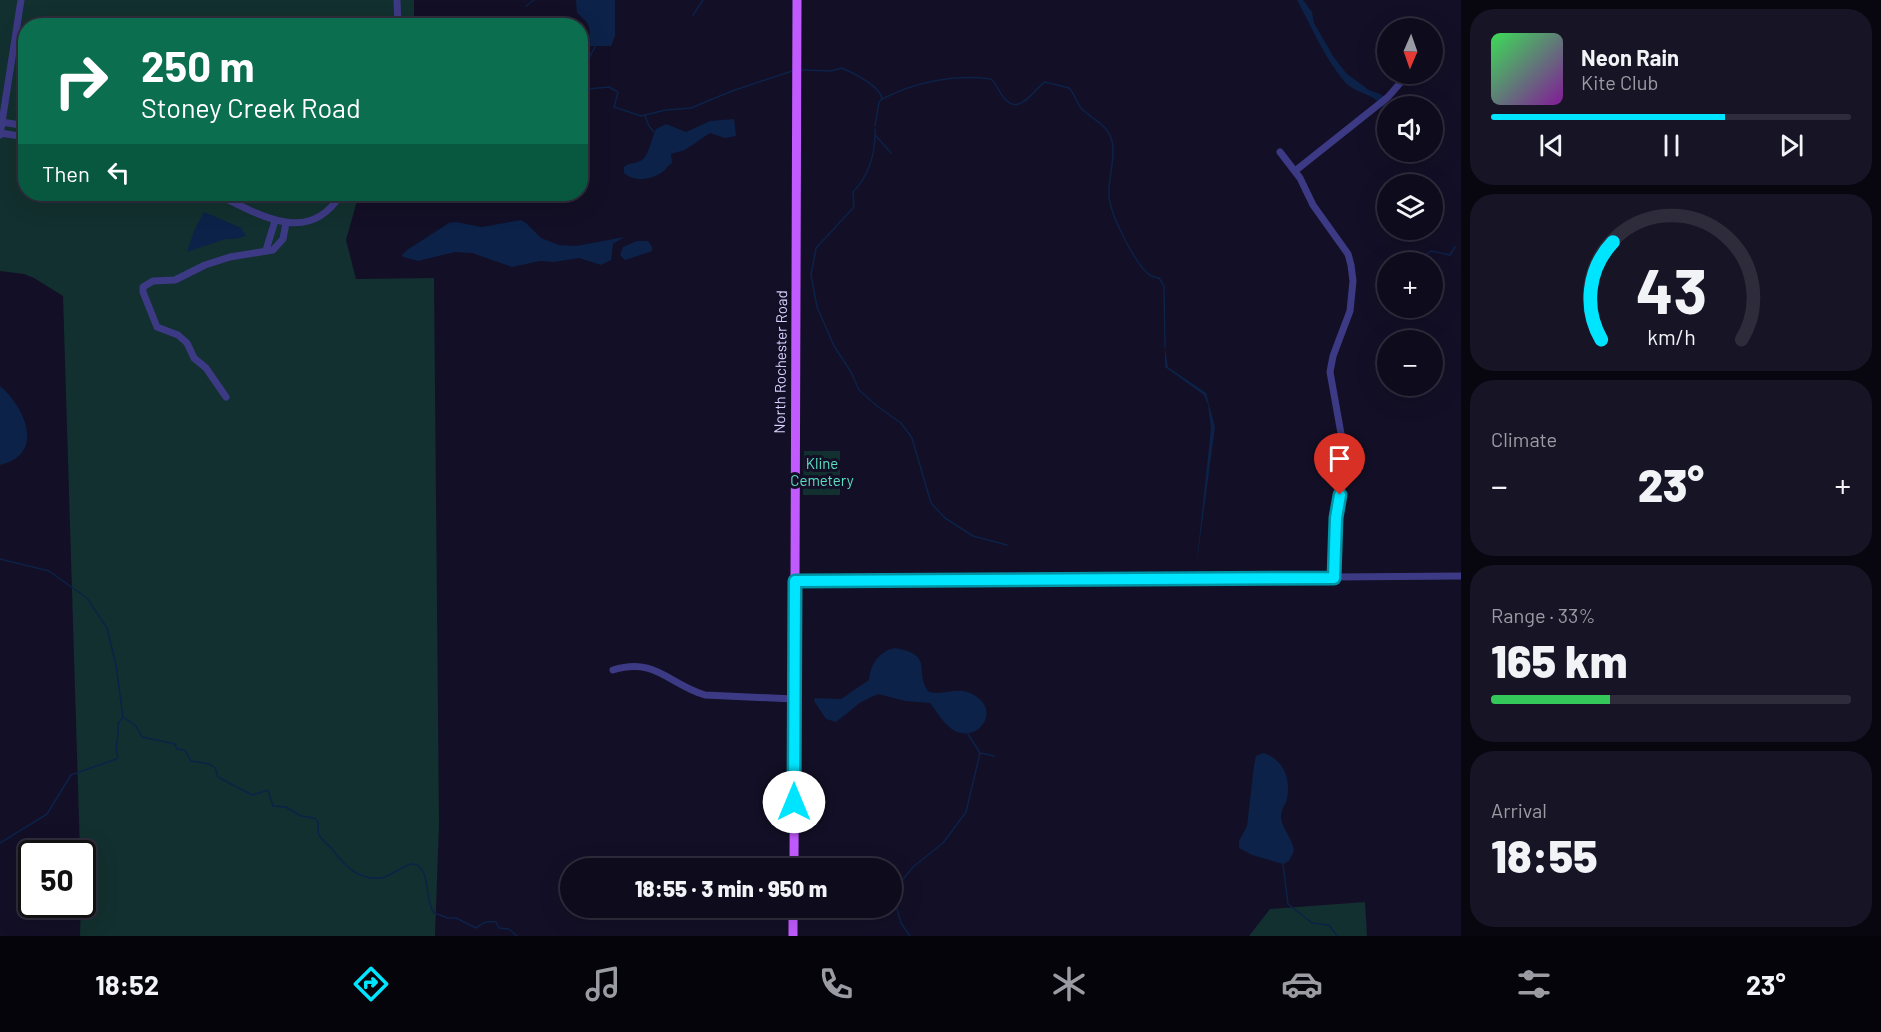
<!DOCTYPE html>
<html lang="en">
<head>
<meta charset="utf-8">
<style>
	:root { --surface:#0e0b1c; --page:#171425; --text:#f1f3f6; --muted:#9b9ba3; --line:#2e2b3b; --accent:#00e5ff }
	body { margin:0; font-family:Barlow,sans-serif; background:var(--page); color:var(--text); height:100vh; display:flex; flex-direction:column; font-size:22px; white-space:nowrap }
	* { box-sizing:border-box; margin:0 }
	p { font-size:20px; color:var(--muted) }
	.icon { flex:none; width:33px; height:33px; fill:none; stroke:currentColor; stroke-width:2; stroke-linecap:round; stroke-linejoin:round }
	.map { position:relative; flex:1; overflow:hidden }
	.sheet { display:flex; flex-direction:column; gap:9px; padding:9px; background:#08060f; width:420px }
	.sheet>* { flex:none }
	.guide { position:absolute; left:18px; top:18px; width:570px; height:183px; border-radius:24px; box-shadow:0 6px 24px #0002,0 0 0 2px var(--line); background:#0b6e4f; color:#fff; overflow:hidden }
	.needle { width:39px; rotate:182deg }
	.buttons { position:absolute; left:1377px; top:18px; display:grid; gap:12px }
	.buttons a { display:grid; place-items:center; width:66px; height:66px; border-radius:50%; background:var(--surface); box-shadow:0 6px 24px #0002,0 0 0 2px var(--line); font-size:30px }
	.speed { position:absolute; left:18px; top:840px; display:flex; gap:12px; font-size:30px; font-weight:700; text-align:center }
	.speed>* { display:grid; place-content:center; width:78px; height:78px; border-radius:50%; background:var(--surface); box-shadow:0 6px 24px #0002,0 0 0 2px var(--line); line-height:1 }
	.speed .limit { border:3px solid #111; border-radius:9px; background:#fff; color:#111 }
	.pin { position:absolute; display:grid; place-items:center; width:51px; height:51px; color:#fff; margin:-62px -26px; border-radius:50% 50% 50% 0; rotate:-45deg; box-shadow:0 0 6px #0007 }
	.pin .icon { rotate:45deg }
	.me { position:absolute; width:66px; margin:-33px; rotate:0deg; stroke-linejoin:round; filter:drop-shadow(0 0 4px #0008) }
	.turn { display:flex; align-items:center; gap:21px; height:126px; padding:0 24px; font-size:27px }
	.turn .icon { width:78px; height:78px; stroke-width:2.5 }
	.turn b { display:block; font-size:42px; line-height:51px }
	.then { display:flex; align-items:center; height:57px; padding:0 24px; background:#0003; gap:12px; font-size:22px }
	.big { font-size:45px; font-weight:800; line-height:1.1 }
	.sheet .card { flex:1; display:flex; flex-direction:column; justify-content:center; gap:9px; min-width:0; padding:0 21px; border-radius:24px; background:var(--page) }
	.sheet .dial { align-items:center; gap:0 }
	.dial svg { height:156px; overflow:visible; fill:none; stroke:var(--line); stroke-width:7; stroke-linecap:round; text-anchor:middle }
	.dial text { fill:var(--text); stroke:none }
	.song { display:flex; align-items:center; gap:18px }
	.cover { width:72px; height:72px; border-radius:9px; background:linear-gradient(135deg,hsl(130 70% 55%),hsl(290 70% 35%)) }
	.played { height:6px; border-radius:3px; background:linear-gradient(90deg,var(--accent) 65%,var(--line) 65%) }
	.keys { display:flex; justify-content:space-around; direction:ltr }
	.heat { display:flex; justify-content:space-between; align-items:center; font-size:33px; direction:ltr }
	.charge { height:9px; border-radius:4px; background:linear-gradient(90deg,#34c759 33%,var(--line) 0) }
	.trip { position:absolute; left:560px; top:858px; width:342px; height:60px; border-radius:30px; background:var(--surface); box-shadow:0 6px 24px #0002,0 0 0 2px var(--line); font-weight:800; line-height:60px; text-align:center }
	.menu { display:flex; height:96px; justify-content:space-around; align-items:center; background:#06040b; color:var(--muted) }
	.menu .icon { width:42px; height:42px }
	.menu .active { color:var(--accent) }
	.menu b { font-size:27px; color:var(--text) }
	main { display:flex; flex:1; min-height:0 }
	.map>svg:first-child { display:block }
	.green { fill:#12302f }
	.water { fill:#0c2248 }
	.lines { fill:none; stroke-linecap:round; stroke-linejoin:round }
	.stream { stroke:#0c2248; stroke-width:1.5 }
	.minor { stroke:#3d3a85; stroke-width:7 }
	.major { stroke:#c25bff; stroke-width:9 }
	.route-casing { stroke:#0095a6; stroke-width:15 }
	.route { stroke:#00e5ff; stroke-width:10 }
	.labels { text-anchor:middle; stroke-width:6; stroke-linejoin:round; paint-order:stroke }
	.street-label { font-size:15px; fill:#d9d4ff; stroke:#130f26 }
	.park-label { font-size:15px; fill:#5fe0c0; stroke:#130f26 }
</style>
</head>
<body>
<main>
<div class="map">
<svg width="1461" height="936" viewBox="0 0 1461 936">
	<rect width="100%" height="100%" fill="#130f26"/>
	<path class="green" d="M0,0H414V25L26,26V194H359L346,240L356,279L434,278L439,824L435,936H80L82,854L80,853L63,296L34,278L24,274L0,271Z
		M804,451H840V495H803Z
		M1365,902L1367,936H1249L1270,909Z"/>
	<path class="water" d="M576,0H615V36L611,46H589C589,28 593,26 577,13Z
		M1297,0H1303L1312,12L1314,23L1333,56L1347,74L1369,90L1382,95L1389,106L1387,115C1375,89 1359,98 1344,81C1324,57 1312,28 1297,0Z
		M734,119L736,136L725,138L710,133L685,150L671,154L672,163C667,166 666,170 661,173C650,180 634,182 624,173V167C630,162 636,164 642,160C649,155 652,137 656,129L666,124L686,132L710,121Z
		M204,212L241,228L246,236L234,239H226L187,252L194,231Z
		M521,220L526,223L541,238L559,245L576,246L624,237L613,244L611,260L601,265L579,258L554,262L540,261L512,267L472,253L455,252L418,261L403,257L402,255L407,250L449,223L456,222L482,227Z
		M637,241H648L652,247V251L625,260L620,255L623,247Z
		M1165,347L1168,367L1206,393L1215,427L1196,569L1211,428L1208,405L1204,395L1165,367Z
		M0,386C25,407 46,454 0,465Z
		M895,648C936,655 913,672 929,692C943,696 956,687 970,693C1004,708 979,743 955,731C944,725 937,712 930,703L905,701L878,694L861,702L836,722L826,719L814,701L815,698L841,699L869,680C870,665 879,651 895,648Z
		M1263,753C1285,759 1292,782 1286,802C1284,806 1281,811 1281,816C1281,828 1293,838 1294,851L1289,861L1283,864L1252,855L1239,848V841L1247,826L1254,765L1256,756Z"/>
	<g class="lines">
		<path class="stream" d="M526,6L534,0
			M693,15L703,0
			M595,47C587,60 582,74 587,89L609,87L618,92L614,107L641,116L666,110L691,108L732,91L792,71
			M802,70L831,71L842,68C854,73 881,87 882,99L879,102L875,126
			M882,99C915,82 954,74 991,79C997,84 999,93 1005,99C1020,116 1034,89 1045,82L1069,88C1075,94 1076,102 1081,108C1092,120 1107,123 1112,141C1116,159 1108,177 1109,195C1109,212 1136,267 1151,276C1151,276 1158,278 1159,278L1164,286L1165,347
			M645,116L649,126L654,132
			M875,129C876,152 869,176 853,192L854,207L816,248L811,275L817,307L834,346L851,372L859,390L877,406L901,423L912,438L931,503L945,518L973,536L1007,545
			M875,135L891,153
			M1424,262L1427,254L1431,251L1450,255L1455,247
			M0,559L49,571L87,598L107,628L116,665L123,717L118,724C120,738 113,745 118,757L116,759L71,775L47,814L0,843
			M123,717L136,726L142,737L175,744L177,749L185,750L191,761L209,764L215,768L218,777L252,795L268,790L273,806L286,807L301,816L314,818L318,822C319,826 317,831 319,835C322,841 328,844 332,849C344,865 359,881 381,878C392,877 409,858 419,866C430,877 425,900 434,913L448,918H456L476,928C483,923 487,920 496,922L499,928L509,929L517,936
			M981,753L994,756
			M1283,864L1288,904L1312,923L1329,925L1337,936
			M910,936L901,923L896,905L900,883L913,867L943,843L966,812L980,753L968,734"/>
		<path class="minor" d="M397,0L398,26
			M2,122L26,126
			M0,133L26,137
			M0,135L21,0
			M1280,152L1300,178L1313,205L1348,254L1351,265L1353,281L1350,311L1333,356L1330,372L1342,439V471L1333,555L1334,578
			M1295,171L1388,97L1408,74
			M216,194C257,213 308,248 341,194
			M266,250L275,221
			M226,397L206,368L194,358L187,343L178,335L157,327L143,292V287L153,281L175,280L205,265L230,257L273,250L283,239L286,223
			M795,581L1461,576
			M613,670C656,657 668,684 705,695L794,699"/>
		<path class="major" d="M794,868L797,0
			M793,936V908"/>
	</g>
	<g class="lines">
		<defs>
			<path id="route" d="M794,802L795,581L1334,578L1336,518L1340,495"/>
		</defs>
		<use href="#route" class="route-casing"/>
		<use href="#route" class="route"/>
	</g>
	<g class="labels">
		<g class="street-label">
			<text transform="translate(781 362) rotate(-89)" y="5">North Rochester Road</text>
		</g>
		<g class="park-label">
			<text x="822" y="469">Kline<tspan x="822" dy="17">Cemetery</tspan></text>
		</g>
	</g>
</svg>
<div class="buttons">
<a><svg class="needle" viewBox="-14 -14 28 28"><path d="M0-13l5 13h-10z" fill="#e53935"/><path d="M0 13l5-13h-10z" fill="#9b9ba3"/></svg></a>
<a><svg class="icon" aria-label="sound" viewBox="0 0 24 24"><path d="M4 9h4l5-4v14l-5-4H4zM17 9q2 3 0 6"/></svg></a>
<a><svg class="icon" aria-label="layers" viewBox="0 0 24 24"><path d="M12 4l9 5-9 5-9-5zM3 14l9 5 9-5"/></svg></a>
<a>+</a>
<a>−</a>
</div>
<div class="speed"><div class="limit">50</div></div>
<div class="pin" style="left:1340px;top:495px;background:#d93025"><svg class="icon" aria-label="arrive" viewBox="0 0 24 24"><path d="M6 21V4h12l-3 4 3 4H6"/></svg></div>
<svg class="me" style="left:794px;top:802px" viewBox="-20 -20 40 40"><circle r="19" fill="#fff"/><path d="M0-13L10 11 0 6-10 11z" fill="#00e5ff"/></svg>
<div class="trip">18:55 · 3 min · 950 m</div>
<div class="guide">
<div class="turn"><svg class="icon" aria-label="right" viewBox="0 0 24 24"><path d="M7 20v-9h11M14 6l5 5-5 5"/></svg><div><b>250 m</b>Stoney Creek Road</div></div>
<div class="then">Then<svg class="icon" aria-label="left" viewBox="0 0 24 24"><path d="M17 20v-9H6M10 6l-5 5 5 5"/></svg></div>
</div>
</div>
<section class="sheet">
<div class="card">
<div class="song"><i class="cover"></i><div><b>Neon Rain</b><p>Kite Club</p></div></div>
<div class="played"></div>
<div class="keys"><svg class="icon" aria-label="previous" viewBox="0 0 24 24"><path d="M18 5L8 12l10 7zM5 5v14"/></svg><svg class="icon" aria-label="pause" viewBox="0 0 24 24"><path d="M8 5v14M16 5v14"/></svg><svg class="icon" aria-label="next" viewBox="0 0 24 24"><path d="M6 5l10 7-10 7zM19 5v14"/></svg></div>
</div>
<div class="card dial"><svg viewBox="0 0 100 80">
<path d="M14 69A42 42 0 1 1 86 69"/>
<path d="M14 69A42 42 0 0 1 20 19" stroke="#00e5ff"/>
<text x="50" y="56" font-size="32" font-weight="700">43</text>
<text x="50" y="72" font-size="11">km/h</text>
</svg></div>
<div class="card"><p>Climate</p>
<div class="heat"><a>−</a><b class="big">23°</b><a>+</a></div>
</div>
<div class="card"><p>Range · 33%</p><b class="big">165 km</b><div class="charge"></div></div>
<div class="card"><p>Arrival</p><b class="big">18:55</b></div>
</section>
</main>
<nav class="menu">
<b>18:52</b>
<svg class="icon active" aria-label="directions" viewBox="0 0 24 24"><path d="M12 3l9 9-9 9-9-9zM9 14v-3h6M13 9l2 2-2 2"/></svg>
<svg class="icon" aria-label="music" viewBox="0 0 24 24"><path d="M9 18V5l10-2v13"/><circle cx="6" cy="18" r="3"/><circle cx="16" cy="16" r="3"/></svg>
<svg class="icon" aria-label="phone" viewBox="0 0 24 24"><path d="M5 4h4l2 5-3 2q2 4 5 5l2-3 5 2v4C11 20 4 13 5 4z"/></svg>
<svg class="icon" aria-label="climate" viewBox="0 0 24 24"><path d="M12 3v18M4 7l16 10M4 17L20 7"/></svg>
<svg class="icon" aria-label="car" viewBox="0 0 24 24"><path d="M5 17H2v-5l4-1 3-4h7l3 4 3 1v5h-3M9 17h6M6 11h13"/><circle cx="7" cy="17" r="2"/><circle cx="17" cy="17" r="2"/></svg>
<svg class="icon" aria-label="filters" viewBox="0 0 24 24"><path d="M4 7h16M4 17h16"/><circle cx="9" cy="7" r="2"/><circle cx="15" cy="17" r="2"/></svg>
<b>23°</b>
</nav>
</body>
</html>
